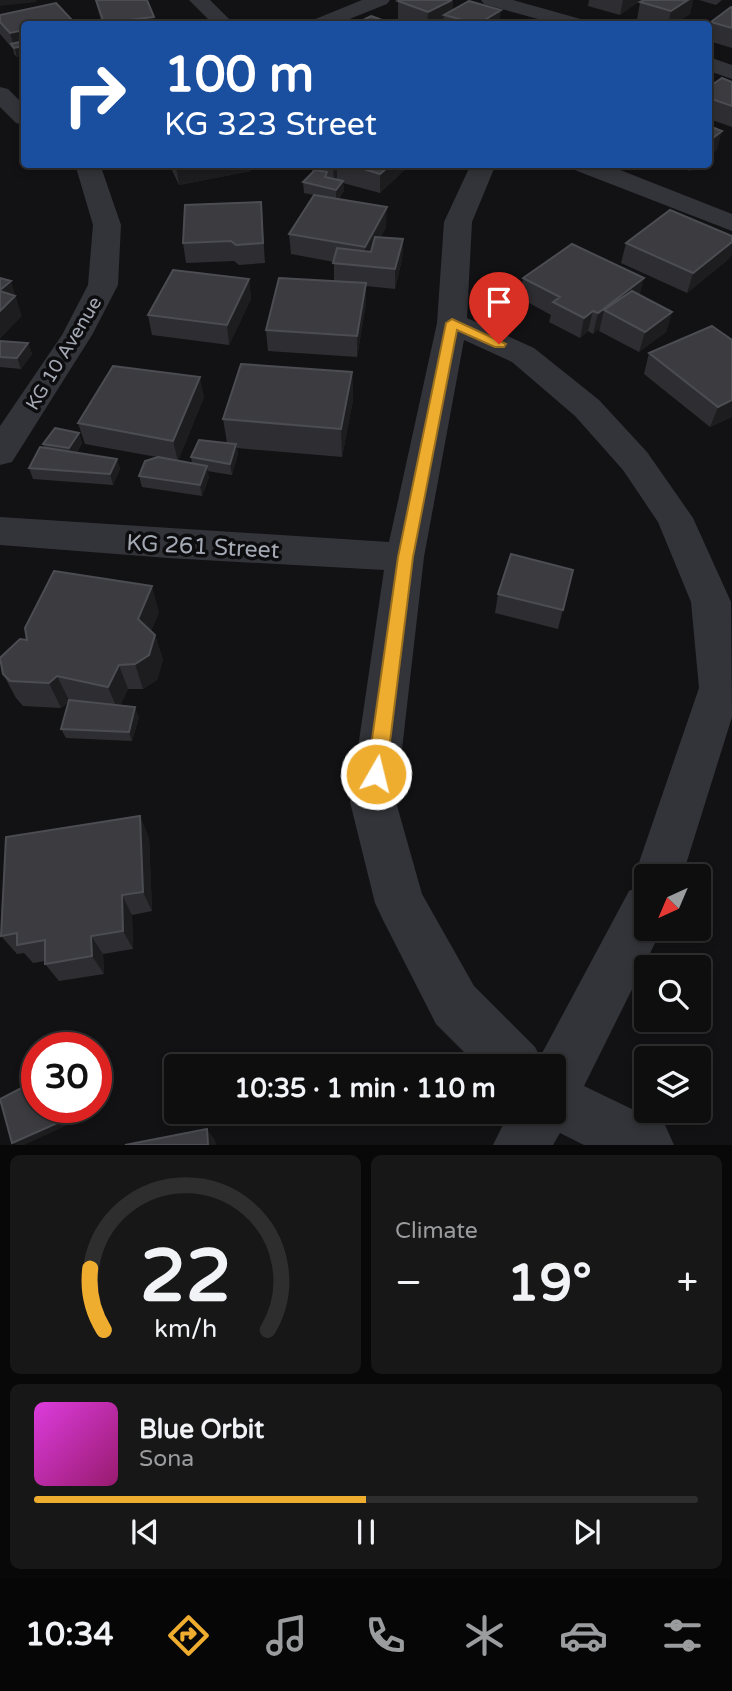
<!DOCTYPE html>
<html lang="en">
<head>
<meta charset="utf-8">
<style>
	:root { --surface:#0e0e0f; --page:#171718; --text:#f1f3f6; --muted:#9b9c9e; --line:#2e2e2f; --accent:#efad30 }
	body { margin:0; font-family:"Varela Round",sans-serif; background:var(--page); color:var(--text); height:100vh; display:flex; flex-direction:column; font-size:26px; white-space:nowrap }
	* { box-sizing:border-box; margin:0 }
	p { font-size:23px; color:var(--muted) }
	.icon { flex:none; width:38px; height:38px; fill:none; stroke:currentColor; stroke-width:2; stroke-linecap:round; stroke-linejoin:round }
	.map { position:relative; height:1145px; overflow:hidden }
	.drawer { display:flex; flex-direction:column; gap:10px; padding:10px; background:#080808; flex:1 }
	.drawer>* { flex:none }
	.hud { position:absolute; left:21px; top:21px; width:691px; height:147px; border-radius:7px; box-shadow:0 4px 10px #0003,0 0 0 2px var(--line); background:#1a4fa0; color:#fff; overflow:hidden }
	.needle { width:46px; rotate:224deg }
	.tools { position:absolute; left:634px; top:864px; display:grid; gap:14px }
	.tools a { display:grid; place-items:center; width:77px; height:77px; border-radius:7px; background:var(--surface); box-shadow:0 4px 10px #0003,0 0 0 2px var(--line); font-size:35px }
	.speed { position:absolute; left:21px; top:1032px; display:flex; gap:14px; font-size:35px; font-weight:700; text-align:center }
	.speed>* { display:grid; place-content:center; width:91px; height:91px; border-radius:50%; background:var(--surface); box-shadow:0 4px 10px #0003,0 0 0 2px var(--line); line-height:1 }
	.speed .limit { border:10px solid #d22; background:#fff; color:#111 }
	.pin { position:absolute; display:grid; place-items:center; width:60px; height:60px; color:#fff; margin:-72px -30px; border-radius:50% 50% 50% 0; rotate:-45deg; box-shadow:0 0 7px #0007 }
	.pin .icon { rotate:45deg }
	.me { position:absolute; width:77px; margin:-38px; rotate:8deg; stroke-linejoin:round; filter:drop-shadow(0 0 5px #0008) }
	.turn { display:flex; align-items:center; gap:24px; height:147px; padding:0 28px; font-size:32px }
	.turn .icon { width:91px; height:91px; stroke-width:2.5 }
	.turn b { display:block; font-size:49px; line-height:60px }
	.big { font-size:52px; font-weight:700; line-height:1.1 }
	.drawer .widget { flex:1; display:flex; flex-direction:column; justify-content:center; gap:10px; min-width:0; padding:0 24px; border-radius:10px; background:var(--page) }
	.drawer .dial { align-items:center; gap:0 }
	.dial svg { height:182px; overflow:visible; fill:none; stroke:var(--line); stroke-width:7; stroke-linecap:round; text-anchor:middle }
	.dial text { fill:var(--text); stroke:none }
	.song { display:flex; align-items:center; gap:21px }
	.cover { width:84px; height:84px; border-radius:10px; background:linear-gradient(135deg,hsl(300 70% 55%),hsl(320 70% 35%)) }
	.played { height:7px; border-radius:4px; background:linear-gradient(90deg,var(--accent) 50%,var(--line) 50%) }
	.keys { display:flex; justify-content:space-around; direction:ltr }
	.heat { display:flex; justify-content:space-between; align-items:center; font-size:38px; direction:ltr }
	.drawer .tiles { flex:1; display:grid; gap:10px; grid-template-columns:1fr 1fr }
	.widget:last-child { grid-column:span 2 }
	.trip { position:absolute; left:164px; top:1054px; width:402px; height:70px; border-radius:7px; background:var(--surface); box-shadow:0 4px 10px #0003,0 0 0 2px var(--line); font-weight:700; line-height:70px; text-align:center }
	.dock { display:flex; height:112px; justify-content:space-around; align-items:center; background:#060606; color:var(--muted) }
	.dock .icon { width:49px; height:49px }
	.dock .current { color:var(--accent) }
	.dock b { font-size:32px; color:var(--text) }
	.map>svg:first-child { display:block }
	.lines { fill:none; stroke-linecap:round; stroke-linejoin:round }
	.minor { fill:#333439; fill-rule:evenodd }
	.tertiary { fill:#333439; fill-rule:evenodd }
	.wall { fill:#2e2e32 }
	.shaded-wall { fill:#1d1d20 }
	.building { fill:#3b3b40; stroke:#4b4d52; stroke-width:2 }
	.route { fill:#efad30; stroke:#9b701f; stroke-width:2 }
	.labels { text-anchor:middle; stroke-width:7; stroke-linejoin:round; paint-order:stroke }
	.far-street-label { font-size:19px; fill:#a4a9b4; stroke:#0d0d0f }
	.street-label { font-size:23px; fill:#a4a9b4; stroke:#0d0d0f }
</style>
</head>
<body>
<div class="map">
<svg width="732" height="1145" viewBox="0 0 732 1145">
	<rect width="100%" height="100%" fill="#121214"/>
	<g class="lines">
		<path class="minor" d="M189,0H210L234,24H213Z
			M481,0H513L584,20L587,24H556L484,4Z
			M709,57L732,65V79L709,71Z
			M0,87L8,89L24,105V125L16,123L0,107Z
			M471,164H496L472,222L467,318L534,348L599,400L647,452L693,518L731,602L732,717L682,877H646V929H662L584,1086L665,1125L674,1145H584L560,1133L553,1145H493L510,1111H555V1066H478L436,1024L383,920L375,903L350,802L384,570L168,558L0,545V517L389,542L437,323L444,222ZM464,340L512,362L575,416L623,470L658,522L691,602L699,688L634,877L638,887L629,891L540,1057L535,1047L474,986L422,894L396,802L424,557Z
			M569,164H605L732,214V231L572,169Z"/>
		<path class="tertiary" d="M362,0H390L387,4L337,24H310L313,20Z
			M75,164H100L121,225L118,285L92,335L12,462L0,465V426L62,335L88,285L93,225Z"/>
	</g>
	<path class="wall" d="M95,0H147L155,24H102Z
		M453,0L452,10L499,24H443V21L437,24H413L398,19V1Z
		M589,0H641L620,15L588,6Z
		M644,0H693L690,14L674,24H652L637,20L640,2Z
		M699,0H722L716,5Z
		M56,3L17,57L14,54L13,49L0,34V15Z
		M732,7V48L709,41V30L711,22Z
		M732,82V127L709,119V87Z
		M169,164H250L251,171L179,185Z
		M312,164H411L380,193L343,183L344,191L338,199L386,227L381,237L403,239L402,259L395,289L366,286V303L357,357L268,351L266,330L334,281V262L291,254L289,234L314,195L304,193L303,182L312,172Z
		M674,164H698L690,171Z
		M261,202L265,263L239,265L234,261L186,263L183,243Z
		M732,236V253L730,258L687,293L621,263L626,243Z
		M523,278L640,295L672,312L666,332L639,352L599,331L600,328L593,334L588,331L580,338L549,322L551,315L520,298Z
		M249,279L251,299L229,345L152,335L148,315Z
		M732,340V417L710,427L644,374L649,353Z
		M0,341L28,343L32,354L21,369L0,367Z
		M352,372L353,400L342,457L237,448L238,454L232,475L207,471L209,477L202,496L142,487L139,476L157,457L85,444L78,423L204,397L178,461L192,463L191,457L227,443L223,419Z
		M79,433L82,443L77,452L117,459L120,469L113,485L33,479L29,468L44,447L43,444Z
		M573,570L558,629L495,613L498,594Z
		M159,612L151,631L155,635L163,660L157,680L143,689H128L120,706L139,717L132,741L66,738L61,729L69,701L61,708L23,706L16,698L3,674L27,640Z
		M149,837L152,911L132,915L133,949L103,954L104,974L59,981L45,964V961L33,963L24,953L17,954L1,936Z"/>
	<path class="shaded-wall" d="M0,0H36L37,2L0,6Z
		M453,0L452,17L444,15L443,21L437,24H427L428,12Z
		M623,0H641L620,15Z
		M688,0H693L690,14L674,24H668L671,11Z
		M501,10L499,24H478Z
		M154,17L155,24H104V23Z
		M72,20L73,24H50Z
		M24,30V56L17,57L10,33Z
		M722,131L717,150L709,156V141Z
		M181,164H250L251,171L179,185L176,166Z
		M333,164H337V181L334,183Z
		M391,164H411L380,193V174Z
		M692,164H698L690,171Z
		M343,181L344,191L336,200V190Z
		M387,207L386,227L365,267V247Z
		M403,239L402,259L395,289V269Z
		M732,242V253L730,258L687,293L693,273Z
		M644,278L639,298L604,310L600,328L593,334L598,313Z
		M249,279L251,299L229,345L227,325Z
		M11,281L22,316L0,339V290Z
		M366,283V303L357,357V336Z
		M593,311L588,331L580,338L584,318Z
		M672,312L666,332L639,352L645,332Z
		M28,343L32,354L21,369L17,358Z
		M352,372L353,400L342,457L341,429Z
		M200,377L204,397L178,461L173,441Z
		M732,400V417L710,427L718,407Z
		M79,433L82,443L72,459L69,448Z
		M236,444L238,454L232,475L230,464Z
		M117,459L120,469L113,485L110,474Z
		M207,466L209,477L202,496L200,485Z
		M152,586L159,612L146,644L138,619Z
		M155,635L163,660L157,680L143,689L135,664Z
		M119,665L128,689L118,711L108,687Z
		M57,676L69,700L61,708L49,683Z
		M135,707L139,717L132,741L129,732Z
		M140,816L149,837L152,911L143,892Z
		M122,895L132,915L133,949L123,931Z
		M91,936L103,954L104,974L92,956Z
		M58,1108H63L68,1125L24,1145H16L12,1143Z
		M207,1129L215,1140L216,1145H208Z"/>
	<path class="building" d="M96,0H147L154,17L104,23Z
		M401,0H452L428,12L398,1Z
		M644,0H688L671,11L640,2Z
		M469,1L501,10L478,24L444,15Z
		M56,3L72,20L50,24H24V30L10,33L0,22V15Z
		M731,7H732V28L711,22Z
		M371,16L393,24H355Z
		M539,21L551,24H534Z
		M24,41V46L14,48L11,44Z
		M722,78L732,82V106L709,98V87Z
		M709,126L722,131L709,141Z
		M348,164H391L380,174Z
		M315,170L327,172L325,177L343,181L336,190L303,182Z
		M314,195L387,207L365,247L289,234Z
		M261,202L263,243L236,245L231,241L183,243L185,205Z
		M670,210L732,236V242L693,273L626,243Z
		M375,237L403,239L395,269L333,263L337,248L371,252Z
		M572,244L644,278L598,313L593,311L584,318L553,302L560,297L523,278Z
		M173,270L249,279L227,325L148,315Z
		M0,278L11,281L0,290Z
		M279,278L366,283L357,336L266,330Z
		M0,291L15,296L0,311Z
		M632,291L672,312L645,332L604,310Z
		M712,326L732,340V400L718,407L649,353Z
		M0,341L28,343L17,358L0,357Z
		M241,364L352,372L341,429L223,419Z
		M113,366L200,377L173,441L78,423Z
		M55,428L79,433L69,448L43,444Z
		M199,440L236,444L230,464L191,457Z
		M40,447L117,459L110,474L29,468Z
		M158,457L207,466L200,485L139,476L145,461Z
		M511,554L573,570L563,610L498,594Z
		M54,571L152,586L138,619L155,635L149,655L135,664L119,665L108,687L57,676L49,683L10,681L3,674L0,658L20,639L27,640L25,628Z
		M69,700L135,707L129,732L61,729Z
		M140,816L143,892L122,895L123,931L91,936L92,956L45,964V940L17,945V933L1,936L6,837Z
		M37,1080V1108H58L62,1121L12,1143L0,1099Z
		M207,1129L208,1145H125Z"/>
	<path class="route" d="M452,319L506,344L504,347H495L457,330L413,557L386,774L383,780L376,783L370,780L367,774L398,557L446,323Z"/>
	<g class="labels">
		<g class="far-street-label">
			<text transform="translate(63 353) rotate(-59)" y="7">KG 10 Avenue</text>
		</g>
		<g class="street-label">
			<text transform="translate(203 546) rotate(3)" y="8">KG 261 Street</text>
		</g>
	</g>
</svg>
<div class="tools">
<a><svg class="needle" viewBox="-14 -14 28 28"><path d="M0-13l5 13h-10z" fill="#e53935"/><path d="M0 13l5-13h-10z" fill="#9b9c9e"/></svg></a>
<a><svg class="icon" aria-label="search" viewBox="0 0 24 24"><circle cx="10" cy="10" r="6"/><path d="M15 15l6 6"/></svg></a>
<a><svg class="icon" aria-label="layers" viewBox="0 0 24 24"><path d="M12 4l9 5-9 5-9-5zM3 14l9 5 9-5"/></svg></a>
</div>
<div class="speed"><div class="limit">30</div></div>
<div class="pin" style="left:499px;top:344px;background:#d93025"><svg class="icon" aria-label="arrive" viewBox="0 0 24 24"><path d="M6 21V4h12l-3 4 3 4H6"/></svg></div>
<svg class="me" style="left:376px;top:774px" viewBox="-20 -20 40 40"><circle r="17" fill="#efad30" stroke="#fff" stroke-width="3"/><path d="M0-11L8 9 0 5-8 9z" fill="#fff"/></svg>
<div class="trip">10:35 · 1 min · 110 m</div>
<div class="hud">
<div class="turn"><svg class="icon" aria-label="right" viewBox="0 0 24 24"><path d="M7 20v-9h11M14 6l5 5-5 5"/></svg><div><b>100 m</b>KG 323 Street</div></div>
</div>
</div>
<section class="drawer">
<div class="tiles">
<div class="widget dial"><svg viewBox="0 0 100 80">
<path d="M14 69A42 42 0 1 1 86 69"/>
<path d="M14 69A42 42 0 0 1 8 42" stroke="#efad30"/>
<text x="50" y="56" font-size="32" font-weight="700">22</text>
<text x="50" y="72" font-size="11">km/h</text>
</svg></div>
<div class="widget"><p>Climate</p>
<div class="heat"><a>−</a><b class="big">19°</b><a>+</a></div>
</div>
<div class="widget">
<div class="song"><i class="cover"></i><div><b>Blue Orbit</b><p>Sona</p></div></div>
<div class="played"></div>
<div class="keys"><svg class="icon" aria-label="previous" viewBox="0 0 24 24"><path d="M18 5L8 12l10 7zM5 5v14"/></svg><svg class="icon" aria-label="pause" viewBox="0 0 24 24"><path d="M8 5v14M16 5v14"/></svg><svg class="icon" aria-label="next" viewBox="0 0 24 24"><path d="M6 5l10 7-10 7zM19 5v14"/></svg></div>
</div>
</div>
</section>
<nav class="dock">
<b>10:34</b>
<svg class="icon current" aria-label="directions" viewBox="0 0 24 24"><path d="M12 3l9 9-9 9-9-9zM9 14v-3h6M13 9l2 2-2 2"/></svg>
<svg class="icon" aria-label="music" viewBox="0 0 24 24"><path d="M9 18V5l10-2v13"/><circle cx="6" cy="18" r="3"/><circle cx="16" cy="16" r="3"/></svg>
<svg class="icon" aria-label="phone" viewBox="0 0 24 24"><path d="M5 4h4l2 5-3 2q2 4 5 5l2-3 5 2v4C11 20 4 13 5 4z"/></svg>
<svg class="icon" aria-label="climate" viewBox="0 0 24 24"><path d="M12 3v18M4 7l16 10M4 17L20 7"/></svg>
<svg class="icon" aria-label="car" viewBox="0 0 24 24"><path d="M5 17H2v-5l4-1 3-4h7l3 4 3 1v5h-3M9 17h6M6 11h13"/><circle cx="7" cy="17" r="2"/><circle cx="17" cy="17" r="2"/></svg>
<svg class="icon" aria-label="filters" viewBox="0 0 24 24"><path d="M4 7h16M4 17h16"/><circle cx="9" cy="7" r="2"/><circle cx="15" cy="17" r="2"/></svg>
</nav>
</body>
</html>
